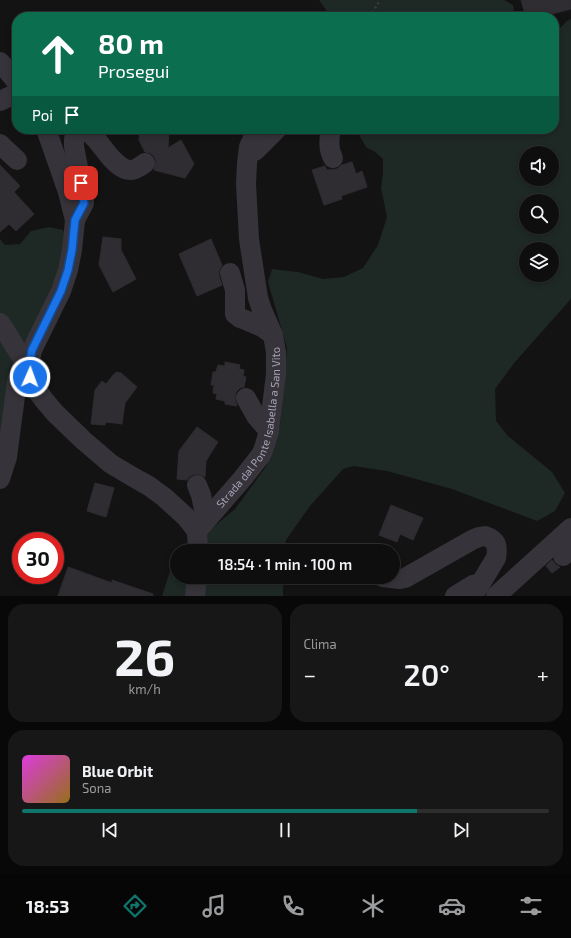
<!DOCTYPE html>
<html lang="it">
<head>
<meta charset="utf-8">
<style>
	:root { --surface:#0f0e0f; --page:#181718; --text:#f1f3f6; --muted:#9b9c9e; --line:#2f2e2f; --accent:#0f766e }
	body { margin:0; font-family:"Exo 2",sans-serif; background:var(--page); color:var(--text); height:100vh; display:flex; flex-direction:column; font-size:15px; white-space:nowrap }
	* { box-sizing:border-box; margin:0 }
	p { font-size:13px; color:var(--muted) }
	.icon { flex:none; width:22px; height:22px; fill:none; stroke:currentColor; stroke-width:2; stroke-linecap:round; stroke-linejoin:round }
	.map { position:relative; height:596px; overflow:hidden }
	.drawer { display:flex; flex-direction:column; gap:8px; padding:8px; background:#080808; flex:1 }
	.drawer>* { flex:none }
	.banner { position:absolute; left:12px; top:12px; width:547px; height:122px; border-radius:16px; box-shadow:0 2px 6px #0003,0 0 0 1px var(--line); background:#0b6e4f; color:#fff; overflow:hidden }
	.tools { position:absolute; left:519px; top:146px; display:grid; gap:8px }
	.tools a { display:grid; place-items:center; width:40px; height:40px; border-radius:50%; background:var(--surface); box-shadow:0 2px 6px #0003,0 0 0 1px var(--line); font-size:20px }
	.speed { position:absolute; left:12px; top:532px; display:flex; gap:8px; font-size:20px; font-weight:700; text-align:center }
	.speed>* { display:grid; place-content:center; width:52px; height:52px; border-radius:50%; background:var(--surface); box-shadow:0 2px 6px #0003,0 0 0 1px var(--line); line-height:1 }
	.speed .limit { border:6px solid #d22; background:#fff; color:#111 }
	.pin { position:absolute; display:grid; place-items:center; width:34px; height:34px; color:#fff; margin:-17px; border-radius:8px; box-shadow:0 2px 6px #0006 }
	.me { position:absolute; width:44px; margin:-22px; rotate:2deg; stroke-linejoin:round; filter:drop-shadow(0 0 3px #0008) }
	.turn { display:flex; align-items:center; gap:14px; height:84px; padding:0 20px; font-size:18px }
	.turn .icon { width:52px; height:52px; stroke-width:2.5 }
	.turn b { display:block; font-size:28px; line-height:34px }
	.then { display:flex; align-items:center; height:38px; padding:0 20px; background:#0003; gap:8px; font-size:15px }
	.big { font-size:30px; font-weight:600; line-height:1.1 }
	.drawer .card { flex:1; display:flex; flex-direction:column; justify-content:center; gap:6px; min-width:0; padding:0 14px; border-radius:16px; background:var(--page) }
	.drawer .dial { align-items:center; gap:0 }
	.dial b { font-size:52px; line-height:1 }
	.song { display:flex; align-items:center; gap:12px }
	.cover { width:48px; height:48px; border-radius:6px; background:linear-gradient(135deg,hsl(300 70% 55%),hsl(40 70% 35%)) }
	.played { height:4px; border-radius:2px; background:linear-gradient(90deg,var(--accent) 75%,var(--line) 75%) }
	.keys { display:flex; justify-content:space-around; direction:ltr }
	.heat { display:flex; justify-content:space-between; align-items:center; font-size:22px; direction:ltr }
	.drawer .tiles { flex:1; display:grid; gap:8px; grid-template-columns:1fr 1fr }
	.card:last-child { grid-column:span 2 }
	.trip { position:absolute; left:170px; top:544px; width:230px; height:40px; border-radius:20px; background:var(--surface); box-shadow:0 2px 6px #0003,0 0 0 1px var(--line); font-weight:600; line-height:40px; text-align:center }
	.menu { display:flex; height:64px; justify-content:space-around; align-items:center; background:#060606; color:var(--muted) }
	.menu .icon { width:28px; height:28px }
	.menu .active { color:var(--accent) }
	.menu b { font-size:18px; color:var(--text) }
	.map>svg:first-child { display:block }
	.green { fill:#1e2824; fill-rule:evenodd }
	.building { fill:#2f2d31; stroke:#2f2c31 }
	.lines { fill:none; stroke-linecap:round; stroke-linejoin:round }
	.path { stroke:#3b3941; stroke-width:2.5; stroke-dasharray:2 3; stroke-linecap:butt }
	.minor { stroke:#36333a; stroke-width:20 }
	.route-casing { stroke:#114b97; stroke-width:10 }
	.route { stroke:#1a73e8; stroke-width:7 }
	.labels { text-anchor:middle; stroke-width:4; stroke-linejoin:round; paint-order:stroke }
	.street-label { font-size:11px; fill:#a7a3b6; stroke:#0f0e0f }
</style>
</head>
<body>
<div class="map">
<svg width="571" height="596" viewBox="0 0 571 596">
	<rect width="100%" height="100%" fill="#141314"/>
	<path class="green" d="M319,0H504L513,5L515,17H331Z
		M571,19V299L515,362L495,389L496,421L508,436L552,472L565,493L555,511L537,521L452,489L387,471L354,466L343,469L310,506L286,540L285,551H185L235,509L267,465L280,425L287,348L268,282L272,269L298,272L323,279L344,277L363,268L378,245L387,217L381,188L383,173V159L375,152L366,147L356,129H554V34L567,21ZM526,153H552V179H526ZM526,201H552V227H526ZM526,249H552V275H526Z
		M49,227L63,230L66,243L59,277L29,340L24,343L0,316V239L5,245L20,244L31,231Z
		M0,332L17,365L0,442Z
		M177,557V577H283V596H162L174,559Z"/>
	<path class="building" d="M521,0H571V9L539,17H526Z
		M140,129H169L168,148L181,140L194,164L185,178L154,170L156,161L154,156L150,153L145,152L139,140Z
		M352,162L356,174L362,171L367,187L341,196L342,199L324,205L312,170L325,166L327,170L337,169L342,165Z
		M0,165L20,186L14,192L34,214L16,231L9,224L0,232Z
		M103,237L121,239V250L136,279L113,292L99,265Z
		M211,239L222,265L219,271V276L222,285L197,296L179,254Z
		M225,362L240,365L239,369L244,370L243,376L246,377L244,387L240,388L236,392L235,398L237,406L225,404V401L216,399L217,394L213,393L214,385H211L213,372H216L218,365L225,366Z
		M117,372L121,373L137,387L125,403L122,424L106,422L105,425L91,424L95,390L102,381L106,384L114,374Z
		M197,427L218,442L206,461L205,477L198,474L192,475L188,478L187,480L177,479L179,451Z
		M95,483L114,488L106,517L87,511Z
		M391,505L423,518L413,540L400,534L397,542L379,535Z
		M552,560L556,565L560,567L552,573L546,566Z
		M68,567L112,583V580L153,594V596H58Z"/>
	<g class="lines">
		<path class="path" d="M370,17L380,0"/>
		<g class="minor">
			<path d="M0,62L17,82"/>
			<path d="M0,101L17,93"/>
			<path d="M46,129L68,192L75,220L72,250L68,270L61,291L32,350L29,366L30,377L36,389L44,400L55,413L83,440L111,464L133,477L149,486L164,497L186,517L197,531L198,551"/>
			<path d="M331,129C329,140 328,148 333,158"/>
			<path d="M0,144L3,147L17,160"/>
			<path d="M255,151L277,129"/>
			<path d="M75,220L84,203L83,192L74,147V139L79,132L84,130C87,132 90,133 92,135C103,145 115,170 131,170C136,170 141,166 145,163"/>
			<path d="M230,273L235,290V314L240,318L248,321L262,327L273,335"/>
			<path d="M0,323C9,335 15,349 25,361"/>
			<path d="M246,398L256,416L269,431"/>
			<path d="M0,479L7,457L17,381L25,361L28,356"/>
			<path d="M197,485L201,495L206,519"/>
			<path id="s1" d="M197,531L243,478L261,455L264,448L269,431L276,374V352L273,335L262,310L258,298L249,239L246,184L247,163L249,147L255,134L259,129"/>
			<path d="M563,556C569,549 567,542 564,535"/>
			<path d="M383,577L400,579L405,578L472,540L479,537L485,536C497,540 498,546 496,558L473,596"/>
			<path d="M195,596L197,577"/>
			<path d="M455,596L473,585L480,584"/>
			<path d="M496,596L571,528"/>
		</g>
	</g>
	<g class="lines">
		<defs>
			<path id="route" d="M30,377L29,366L32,350L61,291L68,270L72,250L75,220L84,203L81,183"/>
		</defs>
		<use href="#route" class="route-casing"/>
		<use href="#route" class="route"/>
	</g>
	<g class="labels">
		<g class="street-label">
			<text dy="4" stroke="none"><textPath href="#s1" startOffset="121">Strada dal Ponte Isabella a San Vito</textPath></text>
		</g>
	</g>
</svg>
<div class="tools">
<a><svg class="icon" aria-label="sound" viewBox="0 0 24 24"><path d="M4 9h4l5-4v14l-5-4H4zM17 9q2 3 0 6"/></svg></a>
<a><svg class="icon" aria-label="search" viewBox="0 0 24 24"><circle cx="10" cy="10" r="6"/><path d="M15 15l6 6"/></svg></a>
<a><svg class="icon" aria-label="layers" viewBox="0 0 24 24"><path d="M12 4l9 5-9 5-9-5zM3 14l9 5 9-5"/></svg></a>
</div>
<div class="speed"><div class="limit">30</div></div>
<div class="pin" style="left:81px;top:183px;background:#d93025"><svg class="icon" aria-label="arrive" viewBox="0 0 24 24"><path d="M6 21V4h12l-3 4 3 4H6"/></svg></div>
<svg class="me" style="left:30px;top:377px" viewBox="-20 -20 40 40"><circle r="17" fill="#1a73e8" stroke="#fff" stroke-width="3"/><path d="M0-11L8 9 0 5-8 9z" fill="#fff"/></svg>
<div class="trip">18:54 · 1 min · 100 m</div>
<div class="banner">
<div class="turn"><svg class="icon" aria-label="ahead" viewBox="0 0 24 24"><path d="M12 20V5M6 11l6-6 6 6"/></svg><div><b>80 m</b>Prosegui</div></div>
<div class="then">Poi<svg class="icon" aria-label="arrive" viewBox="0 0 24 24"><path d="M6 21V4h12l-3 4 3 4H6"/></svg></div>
</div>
</div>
<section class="drawer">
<div class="tiles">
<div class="card dial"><b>26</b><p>km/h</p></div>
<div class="card"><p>Clima</p>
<div class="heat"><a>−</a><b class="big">20°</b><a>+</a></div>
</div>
<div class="card">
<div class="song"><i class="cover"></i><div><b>Blue Orbit</b><p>Sona</p></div></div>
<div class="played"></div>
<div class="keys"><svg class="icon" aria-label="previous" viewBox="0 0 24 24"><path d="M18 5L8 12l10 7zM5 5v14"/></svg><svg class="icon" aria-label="pause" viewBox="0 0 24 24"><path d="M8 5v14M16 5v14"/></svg><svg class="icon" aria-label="next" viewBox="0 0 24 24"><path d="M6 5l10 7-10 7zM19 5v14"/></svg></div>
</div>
</div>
</section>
<nav class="menu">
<b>18:53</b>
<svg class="icon active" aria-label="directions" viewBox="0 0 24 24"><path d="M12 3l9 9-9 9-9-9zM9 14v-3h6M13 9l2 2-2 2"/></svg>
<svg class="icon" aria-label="music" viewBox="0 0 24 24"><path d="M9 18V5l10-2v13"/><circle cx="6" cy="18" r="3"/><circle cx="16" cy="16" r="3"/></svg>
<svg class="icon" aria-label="phone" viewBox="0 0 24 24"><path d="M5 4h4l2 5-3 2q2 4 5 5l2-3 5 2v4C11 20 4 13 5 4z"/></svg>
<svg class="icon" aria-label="climate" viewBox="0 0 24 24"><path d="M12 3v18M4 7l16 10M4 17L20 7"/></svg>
<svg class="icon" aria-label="car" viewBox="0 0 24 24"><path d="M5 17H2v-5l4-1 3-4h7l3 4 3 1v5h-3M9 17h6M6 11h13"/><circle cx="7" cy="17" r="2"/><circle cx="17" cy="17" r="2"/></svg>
<svg class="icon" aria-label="filters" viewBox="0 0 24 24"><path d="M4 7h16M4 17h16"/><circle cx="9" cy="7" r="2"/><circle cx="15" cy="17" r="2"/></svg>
</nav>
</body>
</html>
